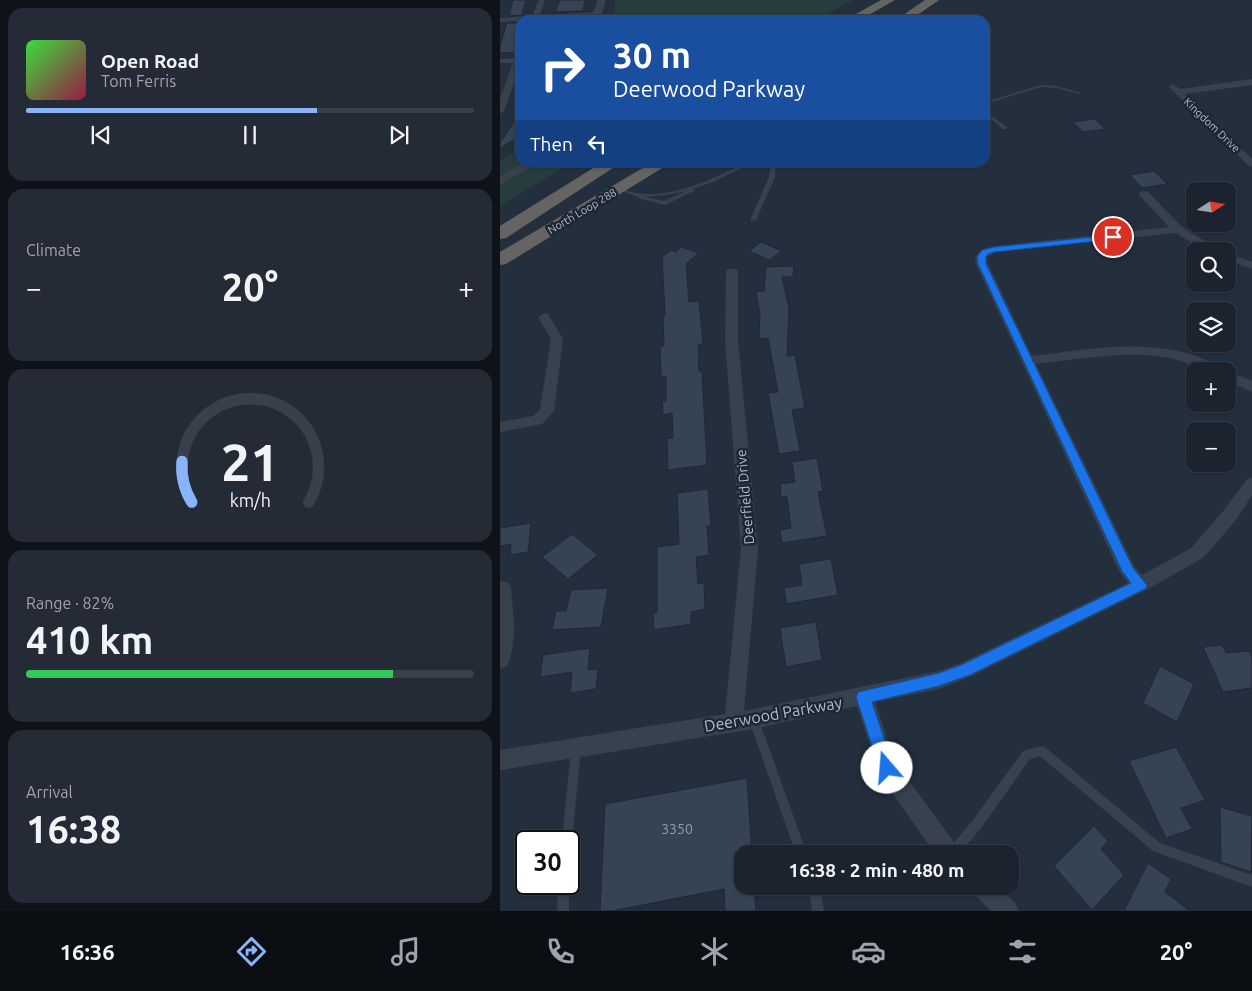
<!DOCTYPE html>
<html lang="en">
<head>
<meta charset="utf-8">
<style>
	:root { --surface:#1b232e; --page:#242b36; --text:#f1f3f6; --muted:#a0a4aa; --line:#39404a; --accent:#8ab4f8 }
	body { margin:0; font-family:Ubuntu,sans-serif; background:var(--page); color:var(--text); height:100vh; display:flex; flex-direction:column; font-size:19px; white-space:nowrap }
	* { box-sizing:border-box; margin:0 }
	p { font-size:16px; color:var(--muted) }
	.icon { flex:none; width:28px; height:28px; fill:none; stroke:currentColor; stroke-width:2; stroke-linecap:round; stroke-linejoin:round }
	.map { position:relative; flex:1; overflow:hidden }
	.side { display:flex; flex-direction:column; gap:8px; padding:8px; background:#0f1319; width:500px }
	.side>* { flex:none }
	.top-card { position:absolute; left:15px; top:15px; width:475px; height:152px; border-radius:15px; box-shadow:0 1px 4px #0004,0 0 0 1px var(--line); background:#1a4fa0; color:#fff; overflow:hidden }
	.needle { width:32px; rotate:78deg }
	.controls { position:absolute; left:686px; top:182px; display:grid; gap:10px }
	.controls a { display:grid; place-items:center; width:50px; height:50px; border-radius:10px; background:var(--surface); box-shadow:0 1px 4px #0004,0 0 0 1px var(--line); font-size:25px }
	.speed { position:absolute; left:15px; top:830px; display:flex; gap:10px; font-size:25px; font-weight:700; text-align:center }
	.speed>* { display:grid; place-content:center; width:65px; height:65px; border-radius:50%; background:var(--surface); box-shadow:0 1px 4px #0004,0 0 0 1px var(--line); line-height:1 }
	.speed .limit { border:2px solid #111; border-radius:8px; background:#fff; color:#111 }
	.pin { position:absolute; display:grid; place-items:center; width:42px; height:42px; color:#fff; margin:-21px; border:2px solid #fff; border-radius:50%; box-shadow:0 1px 5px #0007 }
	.me { position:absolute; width:55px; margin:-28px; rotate:342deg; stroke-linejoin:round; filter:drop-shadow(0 0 4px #0008) }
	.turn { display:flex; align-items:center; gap:18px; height:105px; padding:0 15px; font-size:22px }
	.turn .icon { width:65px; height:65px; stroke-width:2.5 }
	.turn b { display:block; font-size:35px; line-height:42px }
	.then { display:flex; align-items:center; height:48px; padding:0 15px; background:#0003; gap:10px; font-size:19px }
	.big { font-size:38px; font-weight:700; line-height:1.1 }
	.side .tile { flex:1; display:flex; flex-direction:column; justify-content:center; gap:8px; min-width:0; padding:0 18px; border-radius:15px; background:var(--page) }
	.side .dial { align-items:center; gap:0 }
	.dial svg { height:130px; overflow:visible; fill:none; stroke:var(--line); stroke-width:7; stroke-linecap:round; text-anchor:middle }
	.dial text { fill:var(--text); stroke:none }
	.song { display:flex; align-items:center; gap:15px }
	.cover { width:60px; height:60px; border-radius:8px; background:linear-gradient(135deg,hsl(120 70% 55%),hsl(340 70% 35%)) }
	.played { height:5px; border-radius:2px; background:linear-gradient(90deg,var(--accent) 65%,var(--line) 65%) }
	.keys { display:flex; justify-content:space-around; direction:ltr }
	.heat { display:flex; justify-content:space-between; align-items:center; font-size:28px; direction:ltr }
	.charge { height:8px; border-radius:4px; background:linear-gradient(90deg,#34c759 82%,var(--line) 0) }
	.trip { position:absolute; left:234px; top:845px; width:285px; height:50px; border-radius:15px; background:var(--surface); box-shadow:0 1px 4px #0004,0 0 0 1px var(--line); font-weight:700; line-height:50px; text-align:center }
	.menu { display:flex; height:80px; justify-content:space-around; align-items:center; background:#0b0e12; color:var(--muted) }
	.menu .icon { width:35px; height:35px }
	.menu .active { color:var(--accent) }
	.menu b { font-size:22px; color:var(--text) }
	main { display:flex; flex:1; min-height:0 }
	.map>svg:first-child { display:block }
	.green { fill:#263c3f }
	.building { fill:#364354; stroke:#1f2835 }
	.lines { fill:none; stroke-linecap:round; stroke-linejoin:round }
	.service { fill:#38414e; fill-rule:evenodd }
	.minor { fill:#38414e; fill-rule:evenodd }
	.tertiary { fill:#38414e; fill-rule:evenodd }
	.trunk { fill:#656462; fill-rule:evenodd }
	.route { fill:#1a73e8; stroke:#114b97 }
	.labels { text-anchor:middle; stroke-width:5; stroke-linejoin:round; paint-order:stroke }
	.far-street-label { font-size:11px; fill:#b4bcc9; stroke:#1d2633 }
	.street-label { font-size:14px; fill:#b4bcc9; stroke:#1d2633 }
	.near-number-label { font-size:14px; fill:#929caa }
	.near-street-label { font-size:16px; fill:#b4bcc9; stroke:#1d2633 }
</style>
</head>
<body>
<main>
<section class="side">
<div class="tile">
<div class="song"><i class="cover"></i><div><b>Open Road</b><p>Tom Ferris</p></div></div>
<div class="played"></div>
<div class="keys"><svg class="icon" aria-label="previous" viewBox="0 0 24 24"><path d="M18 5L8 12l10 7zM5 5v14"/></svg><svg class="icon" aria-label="pause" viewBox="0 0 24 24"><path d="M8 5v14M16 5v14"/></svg><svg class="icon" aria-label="next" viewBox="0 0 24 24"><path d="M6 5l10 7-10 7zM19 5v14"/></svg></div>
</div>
<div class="tile"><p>Climate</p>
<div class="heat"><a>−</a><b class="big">20°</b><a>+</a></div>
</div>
<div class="tile dial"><svg viewBox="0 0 100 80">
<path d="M14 69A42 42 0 1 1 86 69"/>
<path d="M14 69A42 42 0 0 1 8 44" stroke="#8ab4f8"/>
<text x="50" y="56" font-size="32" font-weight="700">21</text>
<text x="50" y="72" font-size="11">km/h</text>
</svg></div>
<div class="tile"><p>Range · 82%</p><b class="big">410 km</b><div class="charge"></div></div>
<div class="tile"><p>Arrival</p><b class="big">16:38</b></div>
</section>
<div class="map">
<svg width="752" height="911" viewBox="0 0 752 911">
	<rect width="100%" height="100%" fill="#242f3e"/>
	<path class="green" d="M115,0H353L317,20H262L233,13L201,16L187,20H95L96,16L111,15L114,12Z
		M20,150V162L71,163L0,206V160Z"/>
	<path class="building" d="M13,0H26L22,15L9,16Z
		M60,0H85L83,11L55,12Z
		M7,23H20V52L0,53V46Z
		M20,113V136L0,148V143Z
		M595,119L605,129L583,132L573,122Z
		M654,171L667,184L642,188L630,175Z
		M261,242L282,251L269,260L249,251Z
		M181,247L199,253L186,264L189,302L199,301L203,344L198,345L199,371H202L207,465L168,470L167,439L173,438L172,413L163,415L162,401H166V376L161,377L160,347L164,346L163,315H165L162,257L171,250L176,252Z
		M294,266L293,277H282L289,308L287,356L295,355L305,408L292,410L300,451L279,454L268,393L278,392L268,338L259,339L260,315L256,292L264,291L266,267Z
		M317,458L323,491L318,492L327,536L282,543L280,530L291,528L287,497H281L280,484L295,482L292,462Z
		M208,489L211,526H207L209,555L196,557L198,584L204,583L205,609L191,612V624L154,630L153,613L157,612V547L179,544L177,493Z
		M31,523L28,552L10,555L11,544L0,546V528Z
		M72,534L98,555L68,579L42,557Z
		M331,559L338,595L287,604L284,588L302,585L299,564Z
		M108,588L101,627L52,630L56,611H66L71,590Z
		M316,622L322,660L286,667L280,628Z
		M722,645L726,653L749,651L752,657V688L723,692L703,647Z
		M90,648L88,670L98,669L96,689L70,693L72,672L40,677L43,655Z
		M660,666L694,684L677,722L643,703Z
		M676,747L705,800L681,808L692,829L666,838L629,761Z
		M247,778L252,854H242V886H254L256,911H225L224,889L112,911H100L105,804Z
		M720,807L752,816L751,872L721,862Z
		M594,826L608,841L601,849L624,875L592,910L554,866Z
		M648,863L671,879L665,892L690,911H624Z"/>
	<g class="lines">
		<path class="service" d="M541,85L556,86L581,93L579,94L556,88L541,87L485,104V102Z
			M485,111L507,127V129H503L485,114Z
			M247,162H254L213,182L193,189L195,190L194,191L165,205L138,198V197L115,189L118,187C124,189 130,192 136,193C174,199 214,178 247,162ZM186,191L164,201L146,197L167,195Z
			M271,162H276L275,177L256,220L251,221L250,220L269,177Z
			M254,715L257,717L259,720L307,854H296L249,720L251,717Z
			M76,744L80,745L81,749L72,841L71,845L69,846V841H62L71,749L72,745Z
			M541,746L545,747L660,843L752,875V887L653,851L540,756L530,759L481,828L459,854H447L448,850L473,820L523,751Z
			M69,882V911H57L58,884H69Z
			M308,886H320L324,911H312Z"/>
		<path class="minor" d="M39,0H45L40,15L96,12L100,14L96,16L0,22V18L32,16Z
			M20,58V66L4,111L0,114V99L13,63H0V59Z
			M752,79V85L685,94L752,159V167L749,166L669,87L673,84L680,89Z
			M644,191L648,192L680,225L720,251H705L676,233L496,252L487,257L488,264L532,356C584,350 638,339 690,354C701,357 711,363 722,368L724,371C700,373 687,360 664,357C622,351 579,359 536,364L634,566L642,575L691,548L724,510L747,479L752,477V495L736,520L703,558L646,590L472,676L439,689L375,702L395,762L457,846L460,854H435L380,775L357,706L253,729L0,770V750L225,714L241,549L225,340L226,271L228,269H236L238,271V340L258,549L244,711L439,671L459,664L628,583L619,571L476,264L475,257L481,250L495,246L669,227L640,196L639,194L640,192Z
			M728,253L752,262V269L728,260Z
			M44,313L48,314L63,339L54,411L42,424L0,432V422L33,416L40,409L51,339L38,317Z
			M728,371L752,381V392L728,381Z
			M0,581L8,583L11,588C13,614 18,642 7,666L0,669Z
			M471,886H498L515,903L519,911H491L474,894Z"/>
		<path class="tertiary" d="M98,0H106L100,20H90Z
			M24,162H40L0,185V176Z"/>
		<path class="trunk" d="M381,0H395L360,20H345Z
			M425,0H439L410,20H396Z
			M103,162H122L6,238L0,239V226Z
			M153,162H172L6,264L0,265V252Z"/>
	</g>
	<path class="route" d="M613,235H616V239L495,252L488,254L486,257V264L633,568L647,585L645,589L470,675L439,686L372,702L394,768L392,774L387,776L381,774L356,697L358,692L439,673L461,665L631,583L622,571L478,264L477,257L482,250L494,247Z"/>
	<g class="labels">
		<g class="far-street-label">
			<text transform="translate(712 125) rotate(44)" y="4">Kingdom Drive</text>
			<text transform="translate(82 211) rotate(-31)" y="4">North Loop 288</text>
		</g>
		<g class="street-label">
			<text transform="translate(245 497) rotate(-95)" y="5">Deerfield Drive</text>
		</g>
		<g class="near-number-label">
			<text x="177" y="834">3350</text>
		</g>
		<g class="near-street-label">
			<text transform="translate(273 714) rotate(-10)" y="6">Deerwood Parkway</text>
		</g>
	</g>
</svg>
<div class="controls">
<a><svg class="needle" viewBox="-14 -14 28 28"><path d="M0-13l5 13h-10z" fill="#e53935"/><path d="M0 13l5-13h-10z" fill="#a0a4aa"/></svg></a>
<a><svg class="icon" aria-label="search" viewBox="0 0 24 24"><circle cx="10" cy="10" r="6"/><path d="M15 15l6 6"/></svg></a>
<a><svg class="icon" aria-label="layers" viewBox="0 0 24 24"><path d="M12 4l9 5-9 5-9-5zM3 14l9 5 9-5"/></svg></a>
<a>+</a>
<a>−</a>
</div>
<div class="speed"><div class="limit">30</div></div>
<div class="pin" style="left:613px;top:237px;background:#d93025"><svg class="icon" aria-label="arrive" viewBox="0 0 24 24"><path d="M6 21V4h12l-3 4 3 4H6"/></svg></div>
<svg class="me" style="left:387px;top:768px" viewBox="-20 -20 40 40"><circle r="19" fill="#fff"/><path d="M0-13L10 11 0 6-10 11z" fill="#1a73e8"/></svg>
<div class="trip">16:38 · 2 min · 480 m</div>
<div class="top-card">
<div class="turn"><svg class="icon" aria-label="right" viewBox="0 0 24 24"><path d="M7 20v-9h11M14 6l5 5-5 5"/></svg><div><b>30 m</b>Deerwood Parkway</div></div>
<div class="then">Then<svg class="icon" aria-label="left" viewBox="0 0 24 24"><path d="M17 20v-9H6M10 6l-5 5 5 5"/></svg></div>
</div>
</div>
</main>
<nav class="menu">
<b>16:36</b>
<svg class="icon active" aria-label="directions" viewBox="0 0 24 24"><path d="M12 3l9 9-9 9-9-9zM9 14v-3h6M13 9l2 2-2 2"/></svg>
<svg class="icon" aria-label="music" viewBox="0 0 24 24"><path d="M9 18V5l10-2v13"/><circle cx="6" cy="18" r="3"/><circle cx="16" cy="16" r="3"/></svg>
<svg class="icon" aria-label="phone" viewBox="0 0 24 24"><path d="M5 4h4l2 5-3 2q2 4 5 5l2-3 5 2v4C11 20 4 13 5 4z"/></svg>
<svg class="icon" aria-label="climate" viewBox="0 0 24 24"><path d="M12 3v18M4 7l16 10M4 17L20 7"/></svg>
<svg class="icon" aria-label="car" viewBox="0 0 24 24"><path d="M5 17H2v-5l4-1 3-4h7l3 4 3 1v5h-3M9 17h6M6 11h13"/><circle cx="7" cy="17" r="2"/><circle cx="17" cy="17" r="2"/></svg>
<svg class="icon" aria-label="filters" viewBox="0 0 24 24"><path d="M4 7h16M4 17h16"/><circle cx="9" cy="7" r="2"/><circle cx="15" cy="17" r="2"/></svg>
<b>20°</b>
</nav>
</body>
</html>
